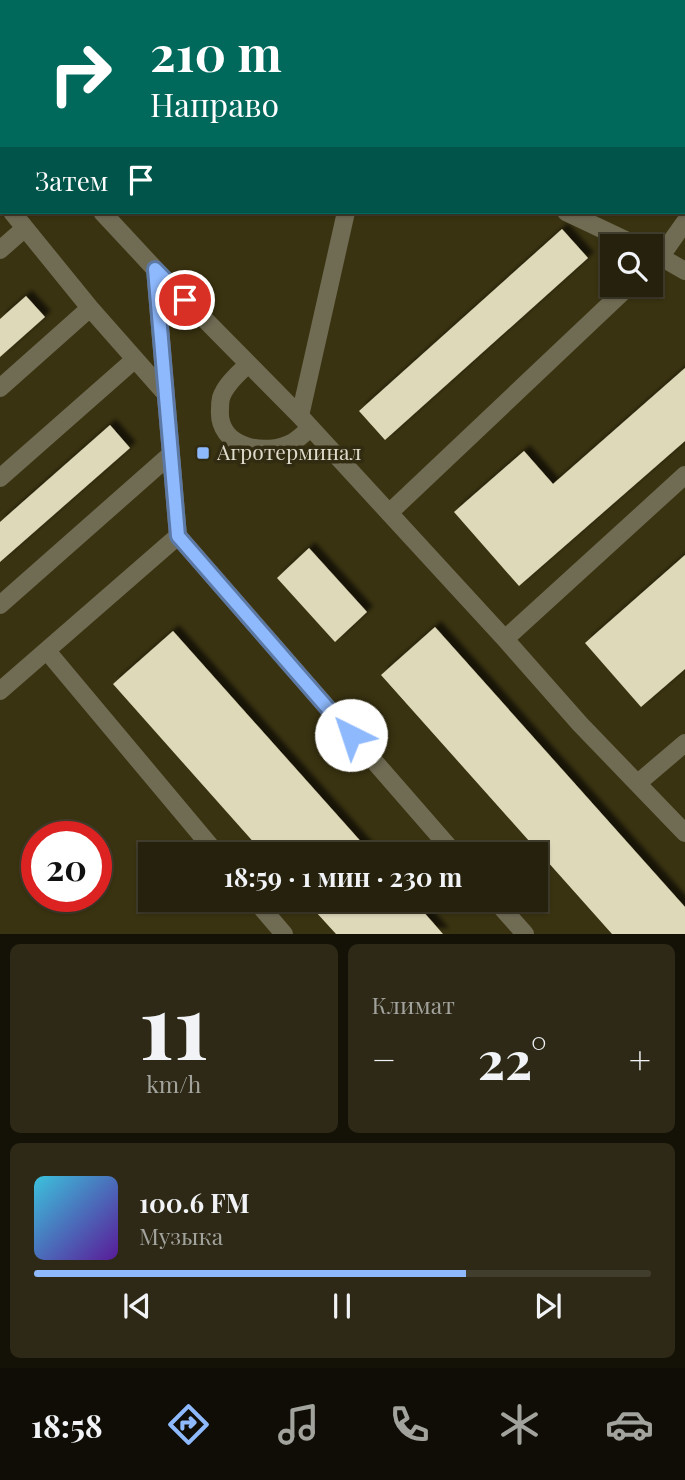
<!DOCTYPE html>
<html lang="ru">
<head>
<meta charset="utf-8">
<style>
	:root { --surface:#25210d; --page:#2d2916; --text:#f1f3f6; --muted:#a3a39d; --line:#423e2e; --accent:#8eb9fd }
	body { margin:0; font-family:"Playfair Display",serif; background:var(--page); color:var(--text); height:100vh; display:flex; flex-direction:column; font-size:26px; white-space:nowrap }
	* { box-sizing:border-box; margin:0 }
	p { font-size:23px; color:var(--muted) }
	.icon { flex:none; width:38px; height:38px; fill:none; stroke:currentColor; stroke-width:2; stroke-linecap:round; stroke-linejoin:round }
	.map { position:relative; height:934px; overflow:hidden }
	.sheet { display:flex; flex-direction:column; gap:10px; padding:10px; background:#141207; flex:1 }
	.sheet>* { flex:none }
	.hud { position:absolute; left:0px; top:0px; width:686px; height:214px; box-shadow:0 2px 5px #0004,0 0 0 2px var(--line); background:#00695c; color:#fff; overflow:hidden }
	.buttons { position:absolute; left:600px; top:234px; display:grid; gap:14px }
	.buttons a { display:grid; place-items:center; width:63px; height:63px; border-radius:0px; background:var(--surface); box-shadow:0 2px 5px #0004,0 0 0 2px var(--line); font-size:35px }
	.speed { position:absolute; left:21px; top:821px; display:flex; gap:14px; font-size:35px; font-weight:700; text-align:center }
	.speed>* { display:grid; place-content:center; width:91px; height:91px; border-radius:50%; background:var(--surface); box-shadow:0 2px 5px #0004,0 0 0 2px var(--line); line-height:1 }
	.speed .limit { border:10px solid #d22; background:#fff; color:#111 }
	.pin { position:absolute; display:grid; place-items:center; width:60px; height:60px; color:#fff; margin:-30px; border:4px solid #fff; border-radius:50%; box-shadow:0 2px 7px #0007 }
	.me { position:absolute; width:77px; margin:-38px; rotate:319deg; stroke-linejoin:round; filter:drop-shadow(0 0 5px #0008) }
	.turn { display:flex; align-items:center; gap:24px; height:147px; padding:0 35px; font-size:32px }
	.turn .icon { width:91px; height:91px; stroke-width:2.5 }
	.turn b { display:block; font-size:49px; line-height:60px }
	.then { display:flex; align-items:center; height:66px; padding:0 35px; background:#0003; gap:14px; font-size:26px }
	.big { font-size:52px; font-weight:700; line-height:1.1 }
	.sheet .tile { flex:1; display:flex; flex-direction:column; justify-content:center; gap:10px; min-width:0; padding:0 24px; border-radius:10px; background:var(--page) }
	.sheet .dial { align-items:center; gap:0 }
	.dial b { font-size:91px; line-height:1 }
	.song { display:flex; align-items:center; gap:21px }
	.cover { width:84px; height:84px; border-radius:10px; background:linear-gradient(135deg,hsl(190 70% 55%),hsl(270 70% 35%)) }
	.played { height:7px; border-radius:4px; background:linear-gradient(90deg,var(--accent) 70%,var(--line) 70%) }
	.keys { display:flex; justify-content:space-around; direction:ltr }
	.heat { display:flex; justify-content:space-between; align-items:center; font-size:38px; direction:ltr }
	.sheet .tiles { flex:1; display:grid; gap:10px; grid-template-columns:1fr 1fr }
	.tile:last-child { grid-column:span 2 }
	.trip { position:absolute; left:138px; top:842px; width:410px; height:70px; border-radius:0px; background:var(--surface); box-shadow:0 2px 5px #0004,0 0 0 2px var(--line); font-weight:700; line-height:70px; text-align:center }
	.dock { display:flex; height:112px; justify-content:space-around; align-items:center; background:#0f0d05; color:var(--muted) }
	.dock .icon { width:49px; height:49px }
	.dock .on { color:var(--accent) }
	.dock b { font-size:32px; color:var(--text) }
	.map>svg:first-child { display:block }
	.built { fill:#3a3311; fill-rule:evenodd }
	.building { fill:#ded9b9; filter:url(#shadow) }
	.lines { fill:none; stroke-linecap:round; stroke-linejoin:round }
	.minor { stroke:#706c54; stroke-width:18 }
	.route-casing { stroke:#5c78a4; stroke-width:18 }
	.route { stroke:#8eb9fd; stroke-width:12 }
	.poi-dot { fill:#8eb9fd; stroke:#312c11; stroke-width:2.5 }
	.labels { text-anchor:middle; stroke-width:7; stroke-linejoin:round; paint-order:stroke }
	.poi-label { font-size:21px; fill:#dedbcc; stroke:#312c11; text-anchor:start }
</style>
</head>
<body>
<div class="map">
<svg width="685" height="934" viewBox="0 0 685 934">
	<defs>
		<filter id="shadow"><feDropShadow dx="6" dy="-6" stdDeviation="2" flood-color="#0009"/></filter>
	</defs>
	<rect width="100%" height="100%" fill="#312c11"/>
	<path class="built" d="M0,0H685V934H0ZM2,2H684V212H2ZM612,247H651V285H612ZM37,836H96V896H37ZM150,854H536V900H150Z"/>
	<path class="building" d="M562,229L588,258L385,440L359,411Z
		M26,296L45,317L0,357V319Z
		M685,368V441L519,586L454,512L524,451L553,484Z
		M110,425L130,448L0,562V522Z
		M309,548L367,612L335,642L277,578Z
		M685,555V669L641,707L585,643Z
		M435,627L685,907V934H612L381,675Z
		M173,631L372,854H264L113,684Z
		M305,900H413L443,934H336Z"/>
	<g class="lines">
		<path class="minor" d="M129,0L133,2
			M0,106L2,108
			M0,198L2,200
			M12,212L90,308L165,393
			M102,212L155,269L300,416L505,639L580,724L685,833
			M566,212L640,247
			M0,250L25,228
			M652,252L685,271
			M651,265L661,256L685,222
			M248,364C238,374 225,385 221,398C220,402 220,406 220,409C217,448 266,457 293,442C300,438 305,432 311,428
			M0,388L90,308
			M300,416L346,212
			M0,478L134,360
			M389,513L630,285
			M178,536L455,854
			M0,605L170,455
			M505,639L685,475
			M47,651L217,854
			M0,691L178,536L155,269
			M638,783L685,743
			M255,900L284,934
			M495,900L525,934"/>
	</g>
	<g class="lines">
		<defs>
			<path id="route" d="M185,300L155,269L178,536L351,735"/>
		</defs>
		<use href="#route" class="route-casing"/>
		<use href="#route" class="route"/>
	</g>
	<rect class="poi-dot" x="196" y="446" width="14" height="14" rx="3.5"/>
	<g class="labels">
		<g class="poi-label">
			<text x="217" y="460">Агротерминал</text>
		</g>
	</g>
</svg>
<div class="buttons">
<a><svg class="icon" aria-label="search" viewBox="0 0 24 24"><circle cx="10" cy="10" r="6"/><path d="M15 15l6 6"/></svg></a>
</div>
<div class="speed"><div class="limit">20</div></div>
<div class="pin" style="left:185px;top:300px;background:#d93025"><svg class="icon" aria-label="arrive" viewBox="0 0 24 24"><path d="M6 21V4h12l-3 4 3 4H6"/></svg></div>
<svg class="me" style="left:351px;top:735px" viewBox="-20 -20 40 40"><circle r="19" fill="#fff"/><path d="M0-13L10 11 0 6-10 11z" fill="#8eb9fd"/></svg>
<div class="trip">18:59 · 1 мин · 230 m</div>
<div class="hud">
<div class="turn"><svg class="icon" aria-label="right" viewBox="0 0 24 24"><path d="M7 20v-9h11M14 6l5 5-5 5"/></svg><div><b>210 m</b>Направо</div></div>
<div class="then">Затем<svg class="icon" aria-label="arrive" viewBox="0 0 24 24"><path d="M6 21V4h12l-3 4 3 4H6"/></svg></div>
</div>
</div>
<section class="sheet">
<div class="tiles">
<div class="tile dial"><b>11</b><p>km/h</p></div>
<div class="tile"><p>Климат</p>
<div class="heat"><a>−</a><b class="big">22°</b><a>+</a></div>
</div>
<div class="tile">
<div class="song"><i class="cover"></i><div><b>100.6 FM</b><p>Музыка</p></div></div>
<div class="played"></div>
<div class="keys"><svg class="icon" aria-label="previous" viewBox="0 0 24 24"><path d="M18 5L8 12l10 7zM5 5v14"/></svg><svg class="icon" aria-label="pause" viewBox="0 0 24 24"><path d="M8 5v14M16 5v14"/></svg><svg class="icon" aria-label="next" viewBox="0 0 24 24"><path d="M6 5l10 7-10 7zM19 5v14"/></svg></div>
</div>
</div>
</section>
<nav class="dock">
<b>18:58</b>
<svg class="icon on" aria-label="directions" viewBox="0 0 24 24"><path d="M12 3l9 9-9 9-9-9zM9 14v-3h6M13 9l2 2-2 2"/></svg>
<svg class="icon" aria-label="music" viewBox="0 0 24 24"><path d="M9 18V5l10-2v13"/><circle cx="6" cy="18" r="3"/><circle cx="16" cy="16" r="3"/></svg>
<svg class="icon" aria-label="phone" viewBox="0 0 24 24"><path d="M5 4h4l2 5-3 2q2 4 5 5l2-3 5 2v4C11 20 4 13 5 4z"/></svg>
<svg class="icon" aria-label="climate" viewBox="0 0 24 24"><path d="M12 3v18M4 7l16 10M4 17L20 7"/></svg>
<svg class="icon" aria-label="car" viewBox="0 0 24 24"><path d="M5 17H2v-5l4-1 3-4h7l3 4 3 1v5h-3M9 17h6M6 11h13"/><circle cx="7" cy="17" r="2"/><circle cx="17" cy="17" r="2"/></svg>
</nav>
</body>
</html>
